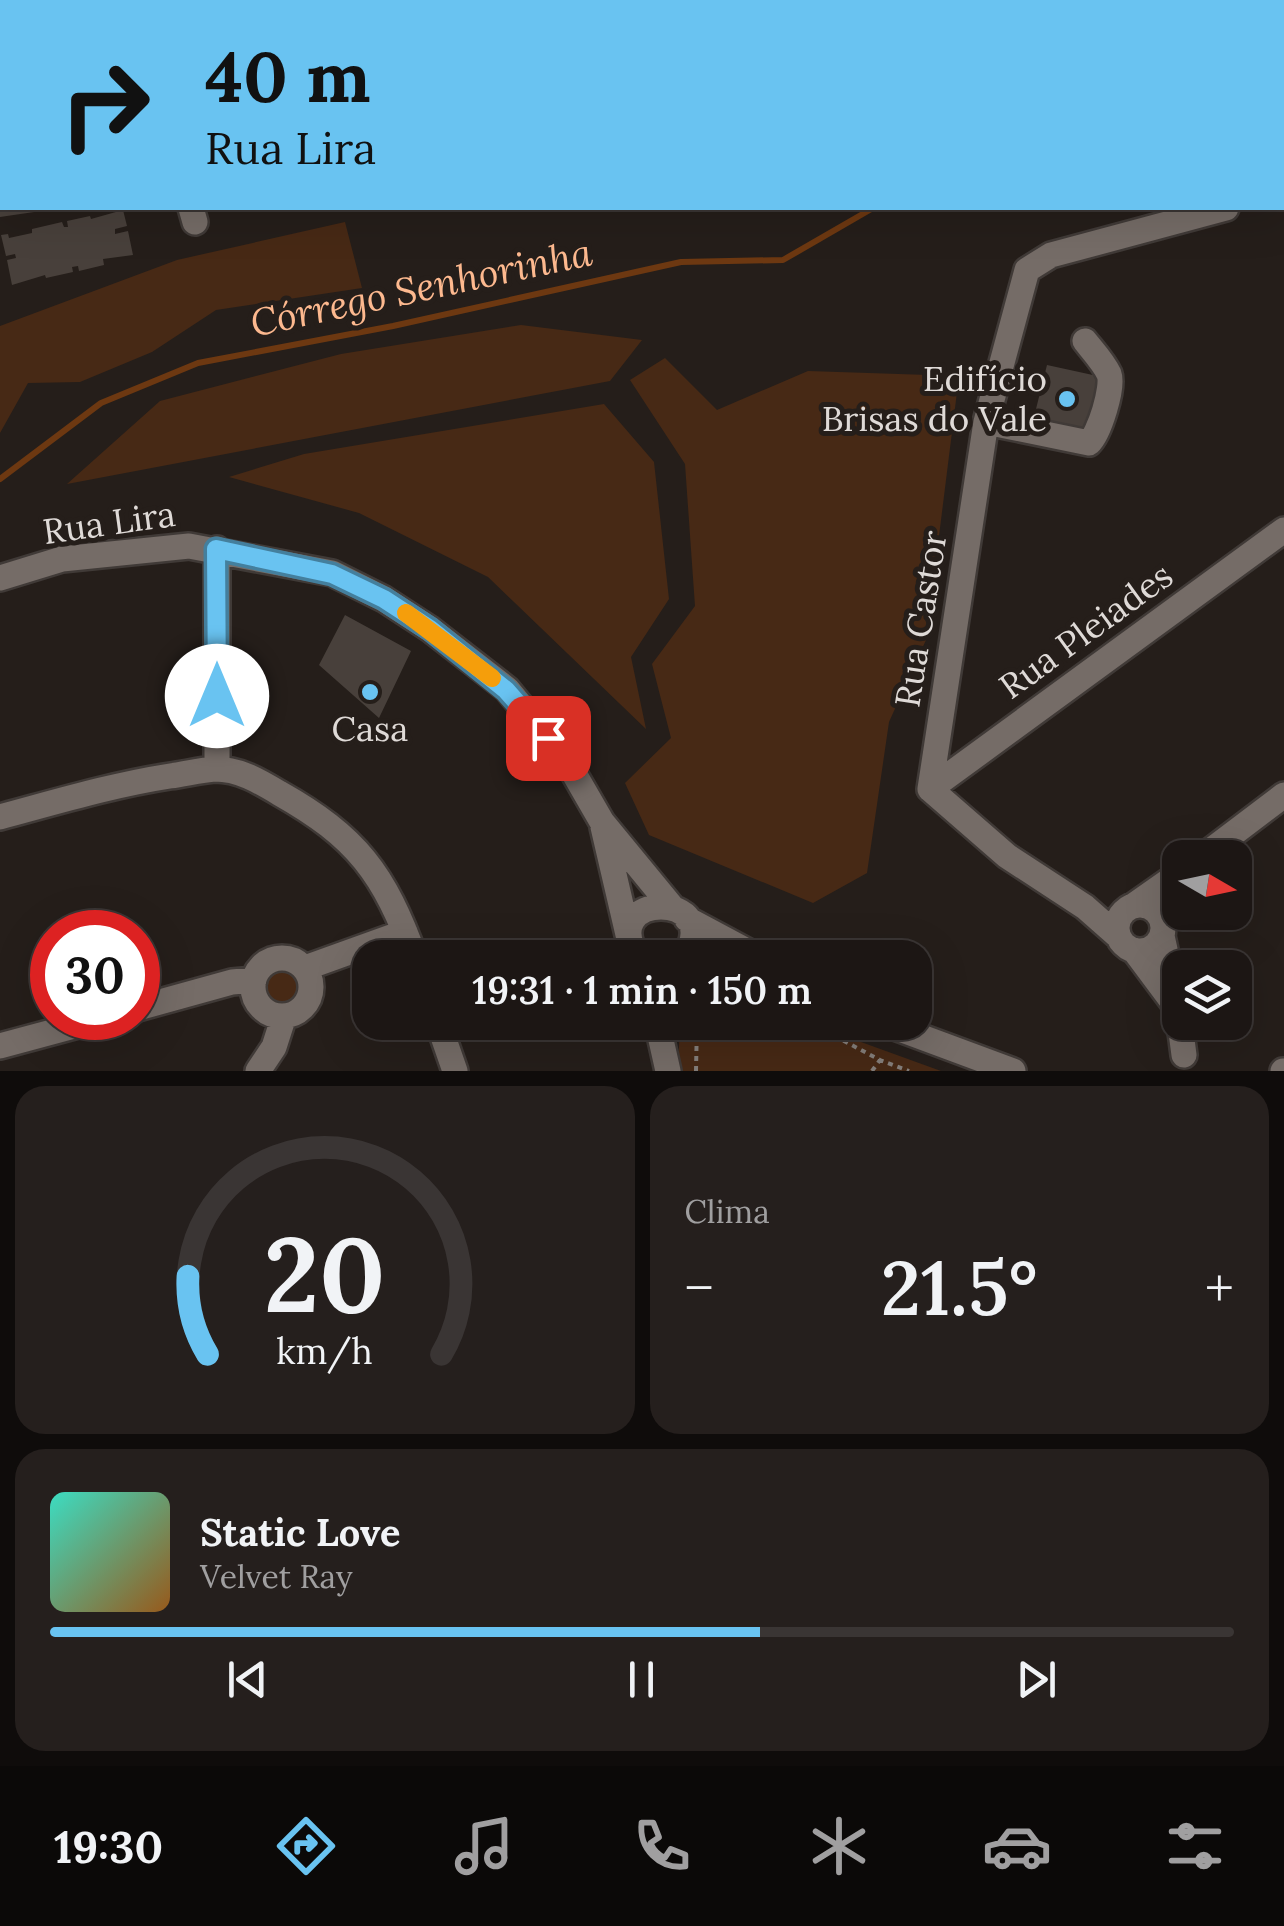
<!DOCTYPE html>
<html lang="pt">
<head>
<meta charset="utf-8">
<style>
	:root { --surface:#1c1614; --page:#251f1d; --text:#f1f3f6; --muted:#a09fa0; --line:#3a3534; --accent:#69c3f1 }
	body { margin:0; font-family:Lora,serif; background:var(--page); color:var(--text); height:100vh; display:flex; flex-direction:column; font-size:38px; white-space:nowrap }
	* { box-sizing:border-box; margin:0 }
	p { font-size:32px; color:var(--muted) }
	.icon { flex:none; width:55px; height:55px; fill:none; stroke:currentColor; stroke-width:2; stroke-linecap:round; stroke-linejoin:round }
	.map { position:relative; height:1071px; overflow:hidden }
	.side { display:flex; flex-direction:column; gap:15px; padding:15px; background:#0f0c0b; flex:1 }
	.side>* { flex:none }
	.guide { position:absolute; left:0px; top:0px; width:1285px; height:210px; box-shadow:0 10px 40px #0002,0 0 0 2px var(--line); background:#69c3f1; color:#111; overflow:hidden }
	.needle { width:65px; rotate:99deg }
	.fabs { position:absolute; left:1162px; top:840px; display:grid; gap:20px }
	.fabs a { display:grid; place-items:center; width:90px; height:90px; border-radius:20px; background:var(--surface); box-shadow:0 10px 40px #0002,0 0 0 2px var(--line); font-size:50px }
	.speed { position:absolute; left:30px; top:910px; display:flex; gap:20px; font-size:50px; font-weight:700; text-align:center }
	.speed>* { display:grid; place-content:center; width:130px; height:130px; border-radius:50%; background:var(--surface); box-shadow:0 10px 40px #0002,0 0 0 2px var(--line); line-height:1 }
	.speed .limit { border:15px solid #d22; background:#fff; color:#111 }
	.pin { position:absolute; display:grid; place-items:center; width:85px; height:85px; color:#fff; margin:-42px; border-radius:20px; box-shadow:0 5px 15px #0006 }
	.me { position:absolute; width:110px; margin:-55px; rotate:0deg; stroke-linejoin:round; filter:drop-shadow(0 0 8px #0008) }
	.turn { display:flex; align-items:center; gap:35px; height:210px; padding:0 40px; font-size:45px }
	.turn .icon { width:130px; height:130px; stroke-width:2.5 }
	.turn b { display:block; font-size:70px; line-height:85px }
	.big { font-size:75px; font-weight:600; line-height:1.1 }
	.side .card { flex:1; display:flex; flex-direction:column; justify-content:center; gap:15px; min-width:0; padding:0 35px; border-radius:30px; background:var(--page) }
	.side .dial { align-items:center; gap:0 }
	.dial svg { height:260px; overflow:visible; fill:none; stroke:var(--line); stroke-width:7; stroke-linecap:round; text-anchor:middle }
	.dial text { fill:var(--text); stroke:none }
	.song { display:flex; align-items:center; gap:30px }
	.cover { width:120px; height:120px; border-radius:15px; background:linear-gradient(135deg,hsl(170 70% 55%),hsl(30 70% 35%)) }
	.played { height:10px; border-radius:5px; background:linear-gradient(90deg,var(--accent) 60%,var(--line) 60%) }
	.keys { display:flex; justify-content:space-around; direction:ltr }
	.heat { display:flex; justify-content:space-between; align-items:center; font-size:55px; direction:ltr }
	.side .tiles { flex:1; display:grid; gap:15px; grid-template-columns:1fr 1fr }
	.card:last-child { grid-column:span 2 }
	.trip { position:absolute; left:352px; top:940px; width:580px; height:100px; border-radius:30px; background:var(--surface); box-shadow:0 10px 40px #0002,0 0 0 2px var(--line); font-weight:600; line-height:100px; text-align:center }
	.tab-bar { display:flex; height:160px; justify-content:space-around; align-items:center; background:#0b0908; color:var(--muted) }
	.tab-bar .icon { width:70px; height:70px }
	.tab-bar .active { color:var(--accent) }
	.tab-bar b { font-size:45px; color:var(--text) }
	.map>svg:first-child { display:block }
	.green { fill:#472915 }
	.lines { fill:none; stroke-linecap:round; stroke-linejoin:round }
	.stream { stroke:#6d3811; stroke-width:6 }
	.building { fill:#48403b }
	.minor-casing { stroke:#403a37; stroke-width:30 }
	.path { stroke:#847e7a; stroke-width:4; stroke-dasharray:5 5; stroke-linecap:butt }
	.minor { stroke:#756c67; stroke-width:25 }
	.route-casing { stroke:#447f9d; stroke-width:25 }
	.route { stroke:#69c3f1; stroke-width:18 }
	.slow { stroke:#f59e0b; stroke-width:18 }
	.poi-dot { fill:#69c3f1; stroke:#251e1a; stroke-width:4 }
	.labels { text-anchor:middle; stroke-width:10; stroke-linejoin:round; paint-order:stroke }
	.poi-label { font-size:35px; fill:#dfdad7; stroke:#251e1a; text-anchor:end }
	.street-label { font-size:35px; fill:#dfdad7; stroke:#251e1a }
	.water-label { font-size:38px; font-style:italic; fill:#fdb98f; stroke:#251e1a }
</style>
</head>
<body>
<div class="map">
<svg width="1284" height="1071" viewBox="0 0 1284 1071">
	<rect width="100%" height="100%" fill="#251e1a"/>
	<path class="green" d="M1067,0H1284V44L1282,2Z
		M345,222L362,288L216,310L152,352L80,382L28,383L0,433V326L177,260Z
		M521,325L642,340L610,381L67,484L160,401L341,354Z
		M665,358L717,410L808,371L959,376L926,640L889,722L867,873L813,903L649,835L625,783L671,738L652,664L695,606L685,464L630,380Z
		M604,404L654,462L669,599L631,657L646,729L488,577L359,513L229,477L304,454Z
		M263 987a20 20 0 1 1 40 0a20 20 0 1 1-40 0Z
		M680,1022L830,1023L861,1042L941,1071H678Z"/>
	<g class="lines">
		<path class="stream" d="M1262,2L1263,0
			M0,479L101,403L198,363L393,326L681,262L783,260L873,208"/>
	</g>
	<path class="building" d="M0,208H40L41,211L0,217Z
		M123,210L127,226L115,229V234L128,231L133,255L103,259L104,265L79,271L78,266L72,267L73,272L46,278L45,275L12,285L7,260L16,258L15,254L6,256L1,235L8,234L9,238L32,233V229L62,222L64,227H68L67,221L90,216L91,219Z
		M1047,365L1102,377L1088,433L1033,421Z
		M345,615L411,651L379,718L319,665Z"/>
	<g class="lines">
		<defs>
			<path id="minor" d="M140,0L141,2
				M935,0L947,2
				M1282,71L1284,72
				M1282,192H1284
				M191,208L195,222
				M986,422L1089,443C1099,434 1114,387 1109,374C1104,363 1093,351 1085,341
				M217,549V769
				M0,578L62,559L189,546L332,573L384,599L430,629L507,689L568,763L602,822L671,906
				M930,789L1284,530
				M0,817C56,802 112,785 170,776C185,774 201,770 215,769C239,769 259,781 279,793C357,837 384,873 415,958
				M603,827L629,939
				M1201,858L1284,795
				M1117 928a23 23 0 1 1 46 0a23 23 0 1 1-46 0Z
				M1133,906L1180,873
				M687,919L760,958
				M1119,937L1085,907L1007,856L930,789L986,422L1027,270L1051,255L1226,208
				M1134,950L1178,1009L1162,936
				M253 987a29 29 0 1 1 58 0a29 29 0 1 1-58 0Z
				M638,958C594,890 728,890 684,958
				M305,968L405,932
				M138,1008L232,982L254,980
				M1178,1009L1184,1055
				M438,1022L455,1071
				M657,1022L668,1071
				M881,1022L1013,1071
				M0,1046L104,1018
				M258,1071L274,1047L284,1016
				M1283,1071H1284"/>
		</defs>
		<use href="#minor" class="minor-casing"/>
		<path class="path" d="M369,0L370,2
			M813,0L825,2
			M808,1022L880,1060L909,1071
			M696,1071L697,1022
			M872,1071L880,1060"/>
		<use href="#minor" class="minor"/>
	</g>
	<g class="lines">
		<defs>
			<path id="route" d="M217,696L216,549L332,574L384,599L430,629L506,690L548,738"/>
		</defs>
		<use href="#route" class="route-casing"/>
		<use href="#route" class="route"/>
		<path class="slow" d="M406,613L492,678"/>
	</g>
	<g class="poi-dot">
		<circle cx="1067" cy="399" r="10"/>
		<circle cx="370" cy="692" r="10"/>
	</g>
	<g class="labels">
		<g class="poi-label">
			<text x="1047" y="391">Edifício<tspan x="1047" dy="40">Brisas do Vale</tspan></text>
			<text x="370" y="741" text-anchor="middle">Casa</text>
		</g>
		<g class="street-label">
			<text transform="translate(109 523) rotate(-8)" y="12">Rua Lira</text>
			<text transform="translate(921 619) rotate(-81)" y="12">Rua Castor</text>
			<text transform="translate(1086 631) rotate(-36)" y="12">Rua Pleiades</text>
		</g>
		<g class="water-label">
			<text transform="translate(421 288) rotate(-12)" y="13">Córrego Senhorinha</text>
		</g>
	</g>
</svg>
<div class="fabs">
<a><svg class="needle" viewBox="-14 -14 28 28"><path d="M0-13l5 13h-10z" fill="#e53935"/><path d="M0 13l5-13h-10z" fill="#a09fa0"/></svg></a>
<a><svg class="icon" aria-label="layers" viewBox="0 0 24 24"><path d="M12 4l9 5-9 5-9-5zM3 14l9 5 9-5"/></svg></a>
</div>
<div class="speed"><div class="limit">30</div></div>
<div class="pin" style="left:548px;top:738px;background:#d93025"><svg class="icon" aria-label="arrive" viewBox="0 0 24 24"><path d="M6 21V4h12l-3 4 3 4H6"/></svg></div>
<svg class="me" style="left:217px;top:696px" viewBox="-20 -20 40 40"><circle r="19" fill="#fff"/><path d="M0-13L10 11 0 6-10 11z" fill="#69c3f1"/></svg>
<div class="trip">19:31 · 1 min · 150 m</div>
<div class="guide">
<div class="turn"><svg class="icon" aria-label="right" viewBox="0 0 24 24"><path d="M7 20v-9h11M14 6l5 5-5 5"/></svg><div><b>40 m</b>Rua Lira</div></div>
</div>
</div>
<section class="side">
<div class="tiles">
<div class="card dial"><svg viewBox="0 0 100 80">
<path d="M14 69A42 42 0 1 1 86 69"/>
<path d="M14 69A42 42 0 0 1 8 45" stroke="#69c3f1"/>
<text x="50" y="56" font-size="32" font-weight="700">20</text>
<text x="50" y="72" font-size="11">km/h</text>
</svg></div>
<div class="card"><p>Clima</p>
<div class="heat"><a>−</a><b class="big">21.5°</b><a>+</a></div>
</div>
<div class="card">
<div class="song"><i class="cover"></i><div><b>Static Love</b><p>Velvet Ray</p></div></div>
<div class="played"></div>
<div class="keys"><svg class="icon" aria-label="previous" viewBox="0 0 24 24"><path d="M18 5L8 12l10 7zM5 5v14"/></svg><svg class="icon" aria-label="pause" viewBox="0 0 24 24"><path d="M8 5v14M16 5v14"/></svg><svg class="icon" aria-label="next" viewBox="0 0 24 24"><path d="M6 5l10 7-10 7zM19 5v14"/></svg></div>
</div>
</div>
</section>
<nav class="tab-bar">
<b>19:30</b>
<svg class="icon active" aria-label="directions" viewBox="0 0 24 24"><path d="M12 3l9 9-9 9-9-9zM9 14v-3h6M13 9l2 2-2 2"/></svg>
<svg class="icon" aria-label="music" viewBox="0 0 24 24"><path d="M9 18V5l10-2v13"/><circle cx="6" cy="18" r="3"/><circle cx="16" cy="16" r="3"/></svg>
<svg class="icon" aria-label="phone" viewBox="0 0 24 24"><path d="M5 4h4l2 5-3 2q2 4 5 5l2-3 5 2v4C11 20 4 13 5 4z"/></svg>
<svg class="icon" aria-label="climate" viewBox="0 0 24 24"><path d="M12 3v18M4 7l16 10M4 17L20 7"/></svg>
<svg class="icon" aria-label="car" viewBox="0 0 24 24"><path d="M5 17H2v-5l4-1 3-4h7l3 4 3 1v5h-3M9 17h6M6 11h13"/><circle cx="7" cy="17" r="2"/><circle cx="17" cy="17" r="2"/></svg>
<svg class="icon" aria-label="filters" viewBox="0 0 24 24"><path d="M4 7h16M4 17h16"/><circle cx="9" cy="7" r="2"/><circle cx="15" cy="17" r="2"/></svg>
</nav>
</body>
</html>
